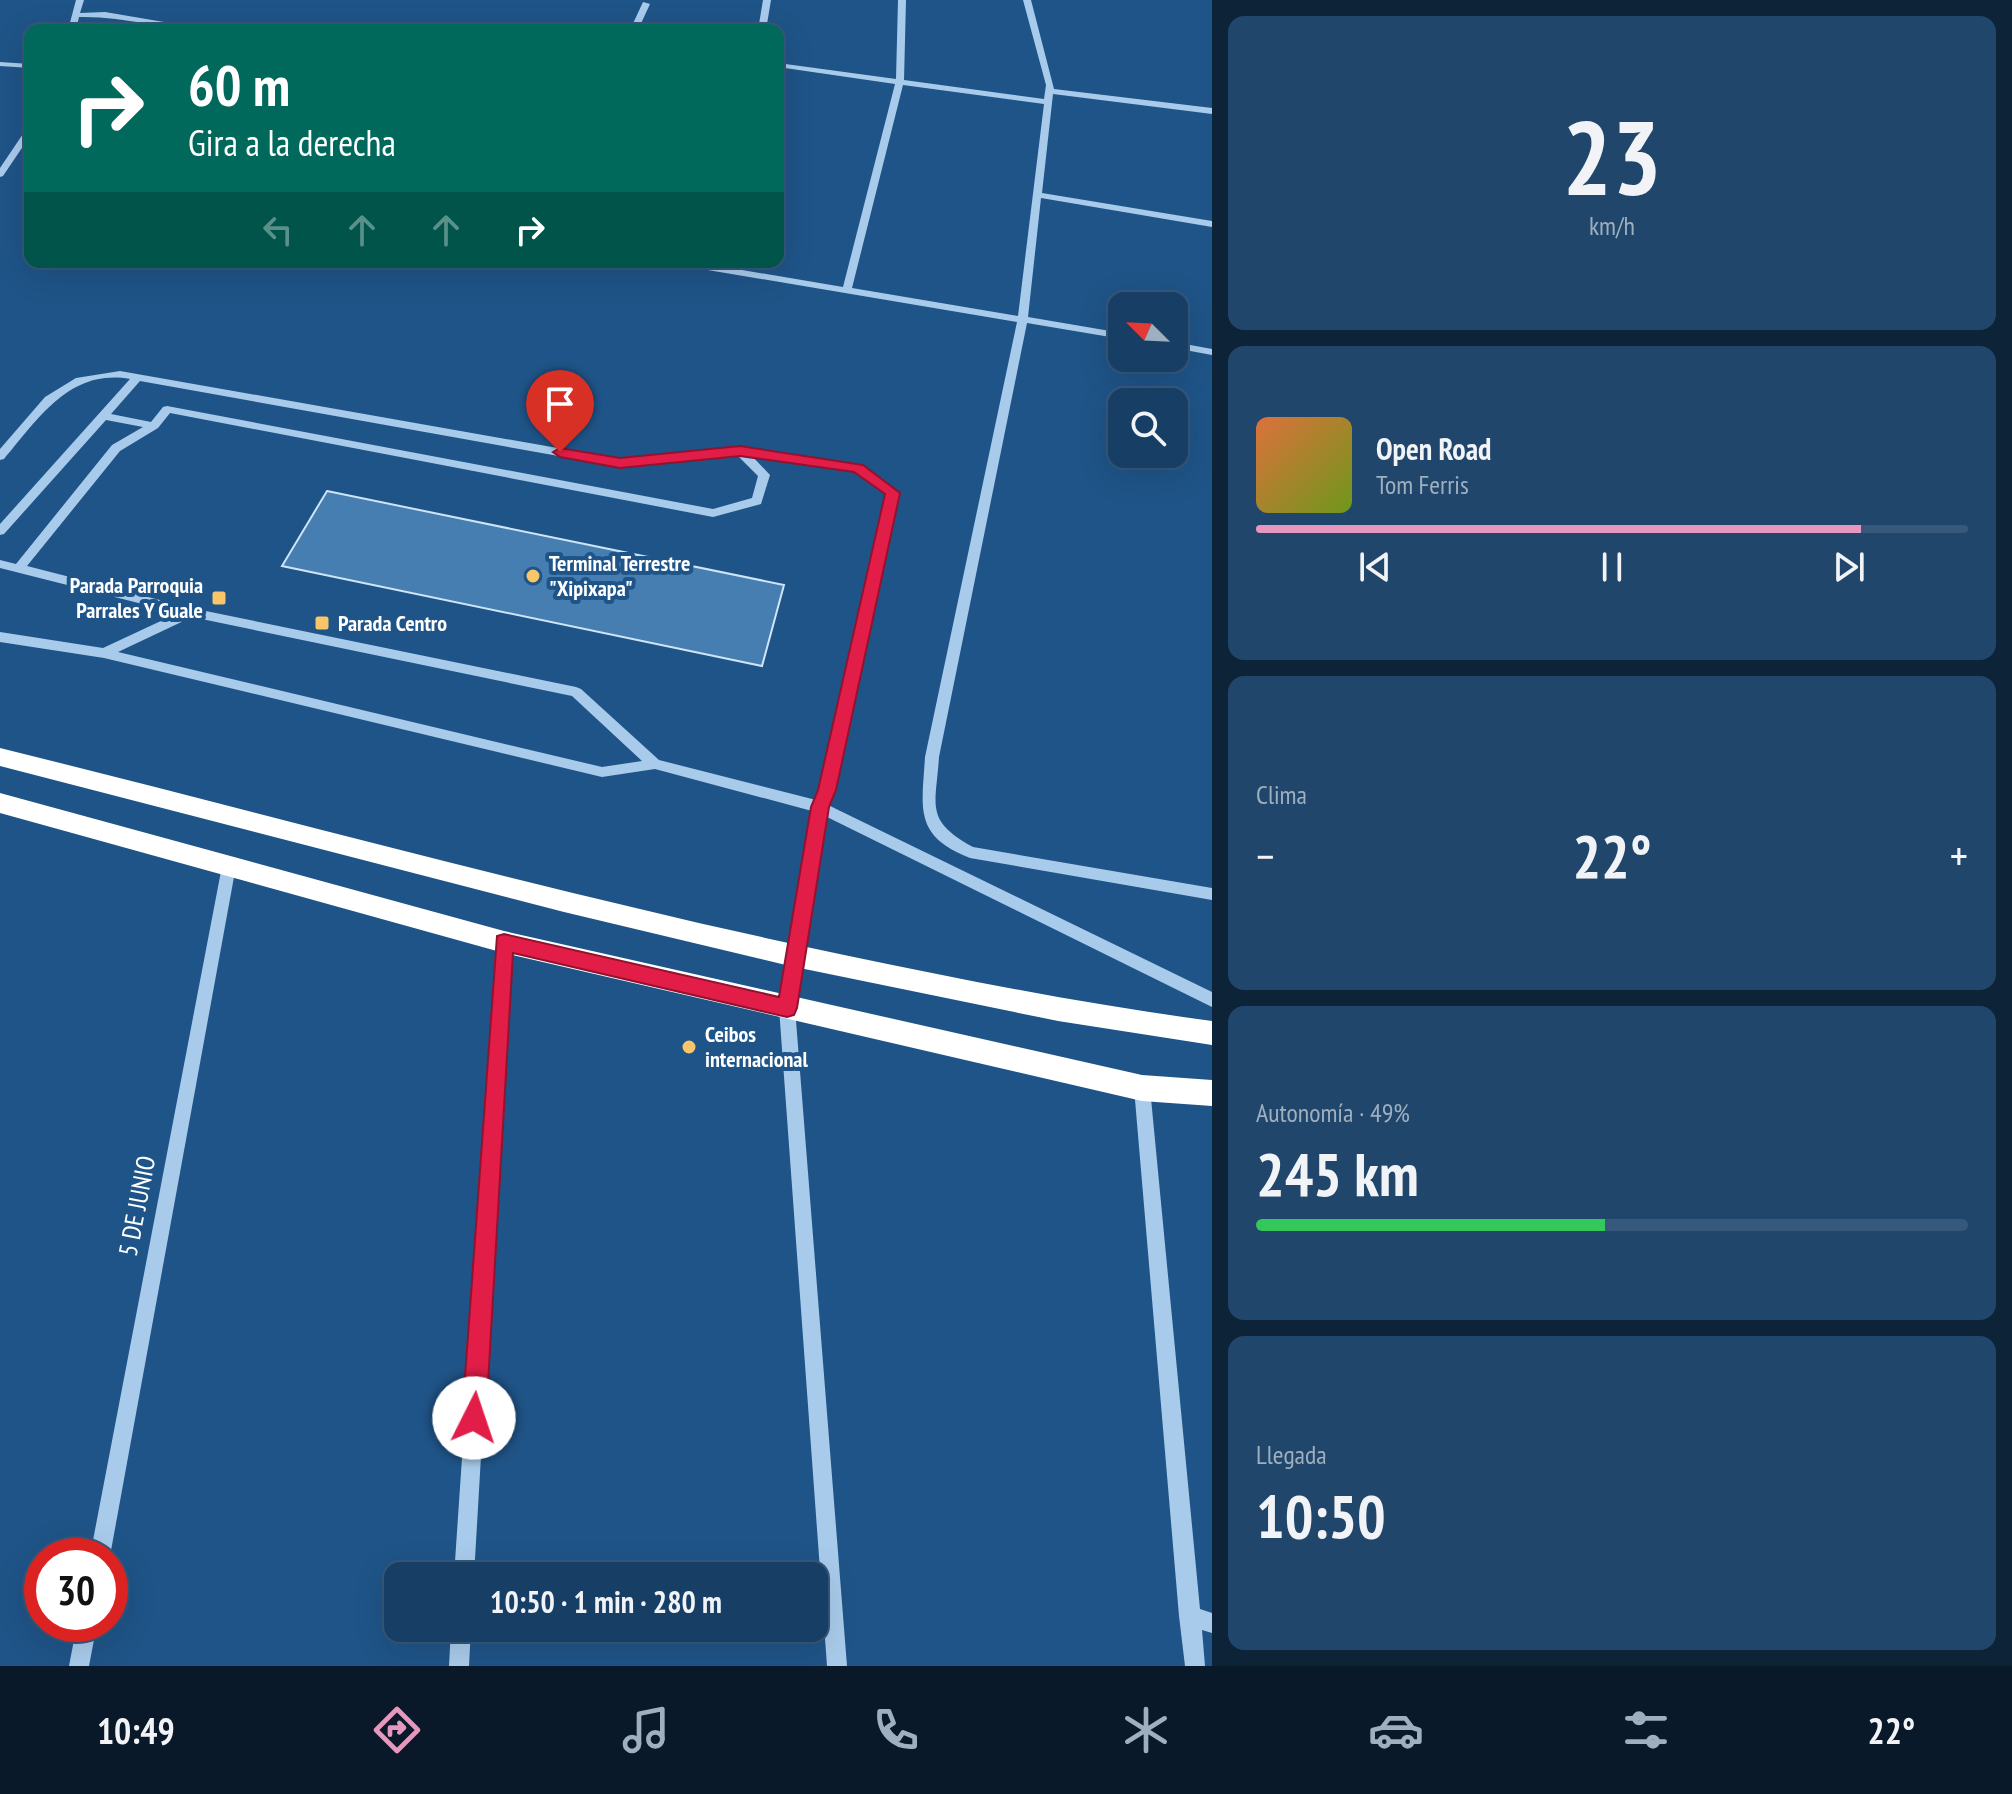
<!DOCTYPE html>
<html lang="es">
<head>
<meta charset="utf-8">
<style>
	:root { --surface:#173f66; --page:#20466c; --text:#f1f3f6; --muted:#9eafbf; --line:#36587a; --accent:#e797bd }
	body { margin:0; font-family:"PT Sans Narrow",sans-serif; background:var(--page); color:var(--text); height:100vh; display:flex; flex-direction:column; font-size:30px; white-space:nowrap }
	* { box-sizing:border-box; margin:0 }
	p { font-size:26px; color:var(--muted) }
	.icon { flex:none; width:44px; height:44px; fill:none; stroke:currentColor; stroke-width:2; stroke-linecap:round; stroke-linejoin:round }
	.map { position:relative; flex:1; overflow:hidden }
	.sheet { display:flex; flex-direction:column; gap:16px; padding:16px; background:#0d2338; width:800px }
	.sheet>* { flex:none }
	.banner { position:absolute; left:24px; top:24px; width:760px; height:244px; border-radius:16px; box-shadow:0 8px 32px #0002,0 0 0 2px var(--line); background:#00695c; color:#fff; overflow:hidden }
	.needle { width:52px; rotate:294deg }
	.buttons { position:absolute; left:1108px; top:292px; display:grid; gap:16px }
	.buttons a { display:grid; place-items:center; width:80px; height:80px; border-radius:16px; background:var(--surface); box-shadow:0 8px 32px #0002,0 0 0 2px var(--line); font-size:40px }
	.speed { position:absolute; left:24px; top:1538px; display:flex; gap:16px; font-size:40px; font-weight:700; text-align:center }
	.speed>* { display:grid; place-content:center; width:104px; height:104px; border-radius:50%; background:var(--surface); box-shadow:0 8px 32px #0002,0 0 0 2px var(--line); line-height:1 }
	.speed .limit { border:12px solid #d22; background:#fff; color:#111 }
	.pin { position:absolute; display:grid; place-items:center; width:68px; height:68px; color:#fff; margin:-82px -34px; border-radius:50% 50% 50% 0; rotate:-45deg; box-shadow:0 0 8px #0007 }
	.pin .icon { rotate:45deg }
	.me { position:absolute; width:88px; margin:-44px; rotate:4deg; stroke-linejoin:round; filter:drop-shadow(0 0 6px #0008) }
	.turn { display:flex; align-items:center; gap:28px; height:168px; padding:0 32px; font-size:36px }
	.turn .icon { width:104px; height:104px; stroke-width:2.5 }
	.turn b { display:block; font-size:56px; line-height:68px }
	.lanes { display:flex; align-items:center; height:76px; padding:0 32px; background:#0003; justify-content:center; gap:40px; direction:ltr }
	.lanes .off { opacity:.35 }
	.big { font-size:60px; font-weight:700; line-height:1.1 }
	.sheet .widget { flex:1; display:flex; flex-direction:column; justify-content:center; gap:12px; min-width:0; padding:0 28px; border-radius:16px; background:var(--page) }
	.sheet .dial { align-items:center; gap:0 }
	.dial b { font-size:104px; line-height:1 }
	.song { display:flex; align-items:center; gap:24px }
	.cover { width:96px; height:96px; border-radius:12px; background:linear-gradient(135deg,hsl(20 70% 55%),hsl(80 70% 35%)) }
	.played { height:8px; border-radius:4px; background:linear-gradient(90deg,var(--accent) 85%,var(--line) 85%) }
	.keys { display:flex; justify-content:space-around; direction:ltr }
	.heat { display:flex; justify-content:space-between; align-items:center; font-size:44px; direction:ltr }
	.charge { height:12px; border-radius:6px; background:linear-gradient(90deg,#34c759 49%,var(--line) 0) }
	.trip { position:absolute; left:384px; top:1562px; width:444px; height:80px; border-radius:16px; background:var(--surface); box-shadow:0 8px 32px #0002,0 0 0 2px var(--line); font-weight:700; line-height:80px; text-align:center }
	.dock { display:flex; height:128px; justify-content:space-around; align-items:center; background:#091929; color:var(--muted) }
	.dock .icon { width:56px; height:56px }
	.dock .on { color:var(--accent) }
	.dock b { font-size:36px; color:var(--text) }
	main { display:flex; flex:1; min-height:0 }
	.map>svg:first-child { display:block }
	.building { fill:#477eb1; stroke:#cee4f8; stroke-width:2 }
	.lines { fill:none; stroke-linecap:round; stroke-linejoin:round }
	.minor { fill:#a9cbeb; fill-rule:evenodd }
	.highway { fill:#fff; fill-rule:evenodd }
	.route { fill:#e11d48; stroke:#92132f; stroke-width:2 }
	.poi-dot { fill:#f9c569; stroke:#1f5488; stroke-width:3 }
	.labels { text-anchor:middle; stroke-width:8; stroke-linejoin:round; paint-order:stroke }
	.poi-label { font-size:22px; font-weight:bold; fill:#fff; stroke:#1f5488; text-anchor:start }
	.near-street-label { font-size:26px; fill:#fff; stroke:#1f5488 }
</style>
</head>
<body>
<main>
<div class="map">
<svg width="1212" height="1666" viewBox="0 0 1212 1666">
	<rect width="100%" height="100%" fill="#1f5488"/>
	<path class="building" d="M327,491L784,585L762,666L282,566Z"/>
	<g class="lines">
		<path class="minor" d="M76,0H84L80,13L105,12L211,30C166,30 124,16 79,17L76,30H68Z
			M763,0H771L766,30H758Z
			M898,0H906L904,80L1044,99L1046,85L1023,0H1031L1054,89L1212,108V114L1053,94L1042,193L1212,221V227L1041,198L1028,317L1122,333V339L1027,323L939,757C936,806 924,820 973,847L1212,888V900L970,858C913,836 922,808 925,757L1017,322L678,265L673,262H695L843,287L895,84L778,67V63L896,79ZM903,85L1044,104L1018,316L852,288Z
			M643,2L650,4L638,30H630Z
			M0,62L30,64V68L0,66Z
			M30,127V136L3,176L0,177V168L27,128Z
			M1174,342L1212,349V355L1174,348Z
			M120,371L620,459L740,447L858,464L899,493L834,790L828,805L1212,992V1007L825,816L795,1008L847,1666H827L779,1008L812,811L655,769L602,777L104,658L0,642V632L103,648L178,613L0,568V560L16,564L112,445L143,427L106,420L4,534L0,535V524L130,379C70,368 38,419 4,459L0,460V449L45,397L76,378ZM140,381L620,467L737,455L758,476L752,498L713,509L167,406L163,407L151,422L111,414ZM170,413L713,517L761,504L770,475L752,456L855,471L887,494L820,790L816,800L659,760L581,689L576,687L191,608L27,566L120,451L158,428ZM192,617L572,696L642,761L602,767L118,652Z
			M229,860L234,862L236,866L110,1556H90L222,866L224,862Z
			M504,935L509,937L511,942L474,1576H454L497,942L499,937Z
			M1142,1080L1148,1083L1150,1088L1200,1609L1212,1613V1633L1202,1630L1205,1666H1185L1179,1616L1134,1088L1136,1083Z
			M77,1624H97L89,1666H69Z
			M451,1628H471L469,1666H449Z"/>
		<path class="highway" d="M0,748C283,818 564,896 849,956C969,981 1090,1005 1212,1021V1045L1058,1021L790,966L564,912L0,766Z
			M0,793L504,931L1142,1075L1212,1080V1106L1142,1101L504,953L0,813Z"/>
	</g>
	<path class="route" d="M740,446L863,465L900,493L836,790L829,807L797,1008L794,1015L787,1017L513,953L486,1418L483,1426L474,1430L466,1426L462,1418L497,936L504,934L779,997L811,807L818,790L885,494L854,472L740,456L620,468L560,457L553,452L560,448L620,458Z"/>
	<g class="poi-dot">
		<circle cx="533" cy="576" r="8"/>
		<rect x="211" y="590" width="16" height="16" rx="4"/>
		<rect x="314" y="615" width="16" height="16" rx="4"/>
		<circle cx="689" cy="1047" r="8"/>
	</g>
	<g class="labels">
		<g class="poi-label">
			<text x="549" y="571">Terminal Terrestre<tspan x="549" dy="25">"Xipixapa"</tspan></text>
			<text x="203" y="593" text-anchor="end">Parada Parroquia<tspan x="203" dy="25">Parrales Y Guale</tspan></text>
			<text x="338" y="631">Parada Centro</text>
			<text x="705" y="1042">Ceibos<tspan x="705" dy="25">internacional</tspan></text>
		</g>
		<g class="near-street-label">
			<text transform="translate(137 1206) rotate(-79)" y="9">5 DE JUNIO</text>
		</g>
	</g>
</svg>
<div class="buttons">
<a><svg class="needle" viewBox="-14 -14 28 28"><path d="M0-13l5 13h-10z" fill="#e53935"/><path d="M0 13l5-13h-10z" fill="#9eafbf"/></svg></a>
<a><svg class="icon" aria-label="search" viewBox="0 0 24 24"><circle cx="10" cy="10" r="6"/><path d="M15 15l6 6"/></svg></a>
</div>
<div class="speed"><div class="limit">30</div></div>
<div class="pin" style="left:560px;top:452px;background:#d93025"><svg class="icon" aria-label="arrive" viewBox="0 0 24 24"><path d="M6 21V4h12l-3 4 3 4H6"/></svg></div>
<svg class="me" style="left:474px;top:1418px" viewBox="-20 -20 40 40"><circle r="19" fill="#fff"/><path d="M0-13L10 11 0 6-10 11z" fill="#e11d48"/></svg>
<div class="trip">10:50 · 1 min · 280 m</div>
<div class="banner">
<div class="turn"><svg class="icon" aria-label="right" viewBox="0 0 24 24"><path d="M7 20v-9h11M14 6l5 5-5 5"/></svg><div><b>60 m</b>Gira a la derecha</div></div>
<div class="lanes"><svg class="icon off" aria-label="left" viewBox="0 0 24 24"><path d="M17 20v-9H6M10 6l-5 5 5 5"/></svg><svg class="icon off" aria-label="ahead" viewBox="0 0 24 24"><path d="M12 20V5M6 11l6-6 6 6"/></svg><svg class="icon off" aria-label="ahead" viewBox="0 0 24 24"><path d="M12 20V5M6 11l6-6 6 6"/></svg><svg class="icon" aria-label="right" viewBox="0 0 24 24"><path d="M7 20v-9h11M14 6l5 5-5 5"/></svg></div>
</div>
</div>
<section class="sheet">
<div class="widget dial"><b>23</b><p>km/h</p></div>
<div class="widget">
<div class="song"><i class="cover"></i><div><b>Open Road</b><p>Tom Ferris</p></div></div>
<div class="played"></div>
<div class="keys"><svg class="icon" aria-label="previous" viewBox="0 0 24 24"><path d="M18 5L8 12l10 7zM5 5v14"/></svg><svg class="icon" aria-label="pause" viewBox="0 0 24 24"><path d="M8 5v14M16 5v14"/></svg><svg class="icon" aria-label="next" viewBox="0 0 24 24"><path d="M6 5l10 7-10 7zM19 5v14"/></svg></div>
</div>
<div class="widget"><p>Clima</p>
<div class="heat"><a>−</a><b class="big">22°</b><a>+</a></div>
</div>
<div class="widget"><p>Autonomía · 49%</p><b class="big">245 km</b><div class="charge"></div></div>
<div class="widget"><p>Llegada</p><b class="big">10:50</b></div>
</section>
</main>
<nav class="dock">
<b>10:49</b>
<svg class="icon on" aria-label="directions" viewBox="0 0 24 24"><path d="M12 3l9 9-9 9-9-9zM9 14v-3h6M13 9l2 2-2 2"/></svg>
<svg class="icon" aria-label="music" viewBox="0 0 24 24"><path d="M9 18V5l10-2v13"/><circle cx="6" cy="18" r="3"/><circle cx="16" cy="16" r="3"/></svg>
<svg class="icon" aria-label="phone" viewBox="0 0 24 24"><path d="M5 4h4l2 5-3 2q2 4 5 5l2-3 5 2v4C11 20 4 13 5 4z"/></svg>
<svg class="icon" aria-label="climate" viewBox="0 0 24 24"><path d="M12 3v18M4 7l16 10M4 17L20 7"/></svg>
<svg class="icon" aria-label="car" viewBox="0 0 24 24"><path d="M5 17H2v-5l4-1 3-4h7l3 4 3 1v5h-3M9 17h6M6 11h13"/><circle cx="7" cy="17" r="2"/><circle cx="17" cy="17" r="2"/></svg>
<svg class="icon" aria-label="filters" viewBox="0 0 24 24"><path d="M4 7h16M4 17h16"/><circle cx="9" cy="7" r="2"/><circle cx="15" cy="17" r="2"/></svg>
<b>22°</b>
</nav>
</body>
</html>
